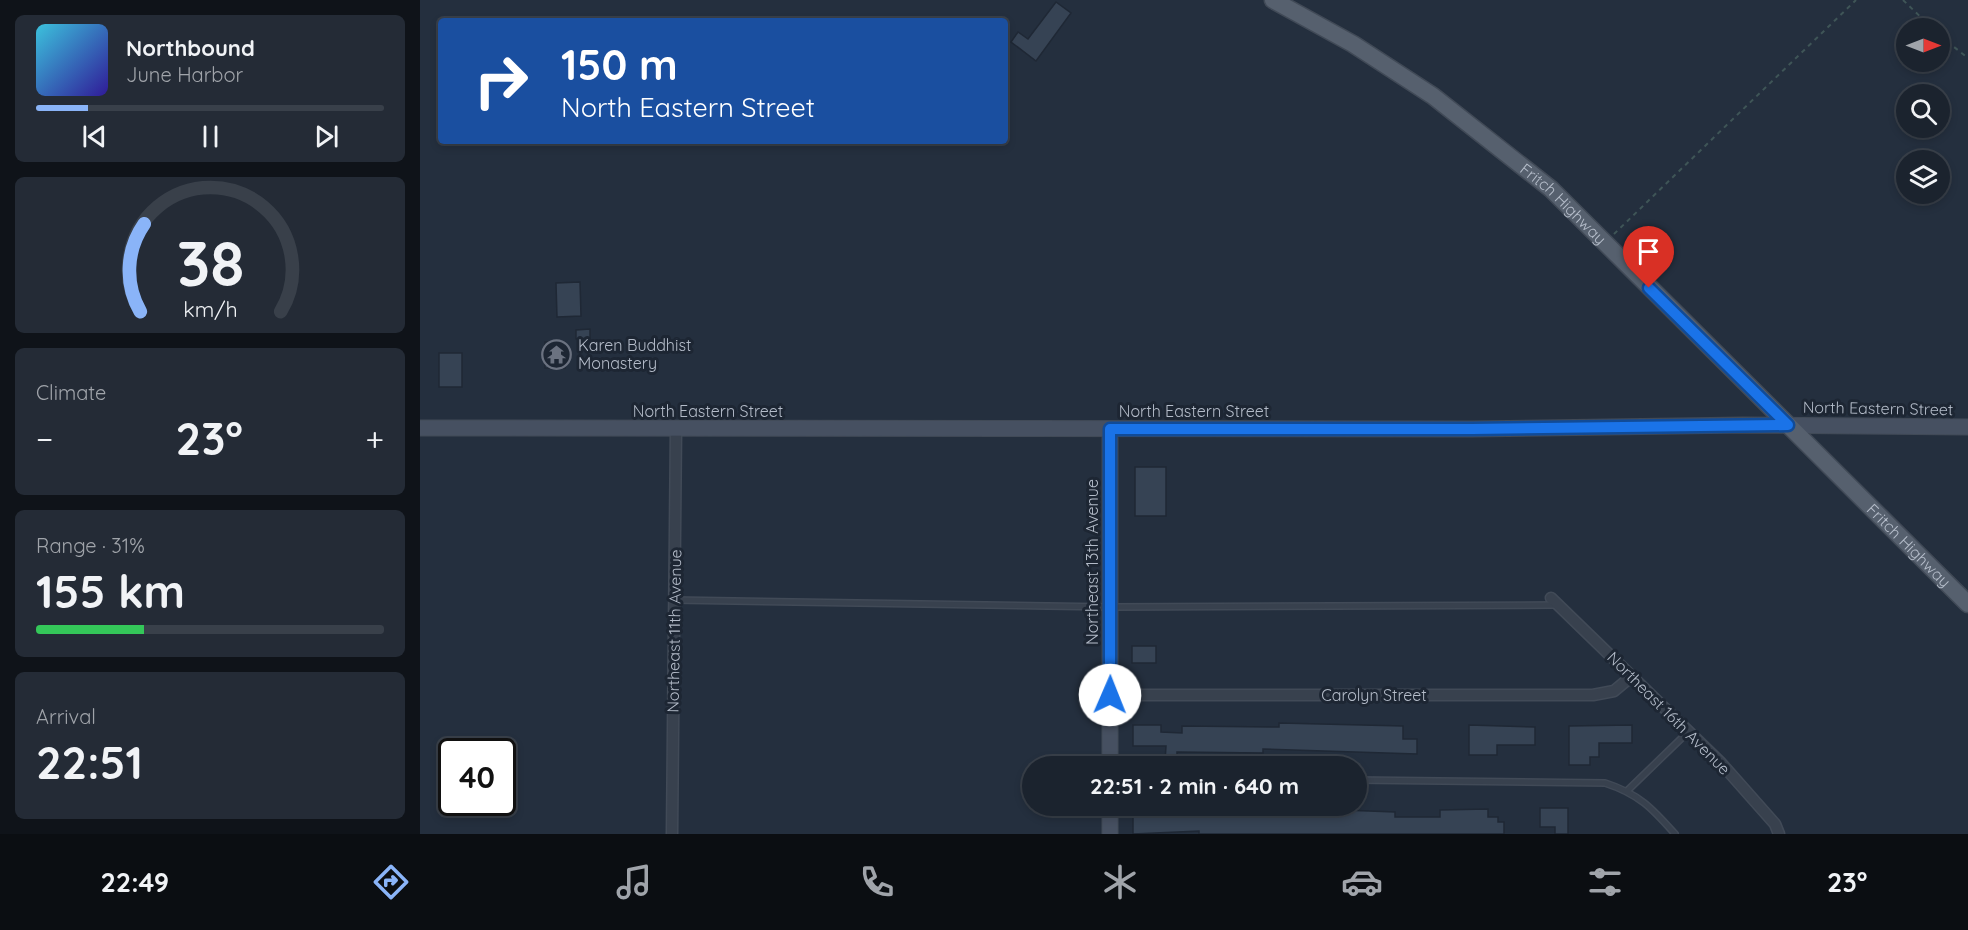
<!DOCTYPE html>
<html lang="en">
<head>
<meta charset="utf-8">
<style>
	:root { --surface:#1b232e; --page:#242b36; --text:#f1f3f6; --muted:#a0a4aa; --line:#39404a; --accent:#8ab4f8 }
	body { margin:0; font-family:Quicksand,sans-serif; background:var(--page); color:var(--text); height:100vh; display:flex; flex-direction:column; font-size:22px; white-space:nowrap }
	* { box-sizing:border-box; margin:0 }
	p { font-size:20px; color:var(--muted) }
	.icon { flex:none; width:33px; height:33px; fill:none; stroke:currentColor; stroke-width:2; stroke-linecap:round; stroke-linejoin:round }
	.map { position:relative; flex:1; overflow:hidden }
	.details { display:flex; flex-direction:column; gap:15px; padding:15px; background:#0f1319; width:420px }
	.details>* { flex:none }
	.hud { position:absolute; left:18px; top:18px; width:570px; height:126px; border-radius:6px; box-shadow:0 3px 9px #0003,0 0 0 2px var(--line); background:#1a4fa0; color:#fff; overflow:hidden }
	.needle { width:39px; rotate:90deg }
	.buttons { position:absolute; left:1476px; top:18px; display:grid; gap:12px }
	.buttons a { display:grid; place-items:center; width:54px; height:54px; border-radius:50%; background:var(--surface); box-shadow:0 3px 9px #0003,0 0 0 2px var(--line); font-size:30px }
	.speed { position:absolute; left:18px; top:738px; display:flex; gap:12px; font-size:30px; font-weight:700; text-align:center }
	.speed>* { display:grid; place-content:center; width:78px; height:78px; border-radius:50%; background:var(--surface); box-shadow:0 3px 9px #0003,0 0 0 2px var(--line); line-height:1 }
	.speed .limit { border:3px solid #111; border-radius:9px; background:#fff; color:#111 }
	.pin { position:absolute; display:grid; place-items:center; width:51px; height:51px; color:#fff; margin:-62px -26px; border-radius:50% 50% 50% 0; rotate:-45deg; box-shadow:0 0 6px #0007 }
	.pin .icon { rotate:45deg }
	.me { position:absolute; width:66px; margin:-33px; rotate:1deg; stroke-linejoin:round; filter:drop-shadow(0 0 4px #0008) }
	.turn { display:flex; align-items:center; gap:21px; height:126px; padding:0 24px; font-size:27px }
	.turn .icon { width:78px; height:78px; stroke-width:2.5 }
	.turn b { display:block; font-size:42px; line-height:51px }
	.big { font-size:45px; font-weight:700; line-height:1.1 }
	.details .widget { flex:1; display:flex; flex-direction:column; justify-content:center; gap:9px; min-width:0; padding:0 21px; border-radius:9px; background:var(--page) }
	.details .dial { align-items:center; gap:0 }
	.dial svg { height:156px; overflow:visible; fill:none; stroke:var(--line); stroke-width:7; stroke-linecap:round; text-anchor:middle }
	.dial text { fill:var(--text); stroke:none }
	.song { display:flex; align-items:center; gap:18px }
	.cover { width:72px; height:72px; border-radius:9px; background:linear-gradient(135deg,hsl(190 70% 55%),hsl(250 70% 35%)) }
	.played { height:6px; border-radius:3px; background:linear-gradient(90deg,var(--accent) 15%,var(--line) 15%) }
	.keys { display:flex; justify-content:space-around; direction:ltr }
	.heat { display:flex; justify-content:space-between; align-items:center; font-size:33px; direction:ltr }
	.charge { height:9px; border-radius:4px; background:linear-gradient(90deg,#34c759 31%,var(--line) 0) }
	.trip { position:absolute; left:602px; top:756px; width:345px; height:60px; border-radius:30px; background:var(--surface); box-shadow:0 3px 9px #0003,0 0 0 2px var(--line); font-weight:700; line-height:60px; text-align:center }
	.tab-bar { display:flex; height:96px; justify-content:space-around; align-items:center; background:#0b0e12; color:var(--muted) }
	.tab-bar .icon { width:42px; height:42px }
	.tab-bar .on { color:var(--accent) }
	.tab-bar b { font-size:27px; color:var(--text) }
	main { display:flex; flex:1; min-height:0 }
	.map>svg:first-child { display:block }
	.building { fill:#364354; stroke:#1f2835; stroke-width:1.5 }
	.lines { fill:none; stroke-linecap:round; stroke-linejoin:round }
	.lane-casing { stroke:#414a57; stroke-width:8 }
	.street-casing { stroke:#414a57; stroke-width:13 }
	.secondary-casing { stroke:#414a57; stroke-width:17 }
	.primary-casing { stroke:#414a57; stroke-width:19 }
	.path { stroke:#3f5557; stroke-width:2; stroke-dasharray:4.5 4.5; stroke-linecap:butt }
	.lane { stroke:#38414e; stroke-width:5 }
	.street { stroke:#38414e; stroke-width:10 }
	.secondary { stroke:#465061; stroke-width:15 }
	.primary { stroke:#56606e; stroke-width:16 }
	.route-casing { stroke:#114b97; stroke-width:15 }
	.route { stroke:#1a73e8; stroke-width:10 }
	.labels { text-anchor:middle; stroke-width:6; stroke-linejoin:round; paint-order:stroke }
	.street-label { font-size:16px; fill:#b4bcc9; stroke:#1d2633 }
	.poi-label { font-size:16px; fill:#b4bcc9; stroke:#1d2633; text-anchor:start }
</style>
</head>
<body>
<main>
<section class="details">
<div class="widget">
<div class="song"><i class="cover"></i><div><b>Northbound</b><p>June Harbor</p></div></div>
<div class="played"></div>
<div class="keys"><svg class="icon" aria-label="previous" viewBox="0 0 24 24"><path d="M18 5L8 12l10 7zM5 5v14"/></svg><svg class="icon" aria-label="pause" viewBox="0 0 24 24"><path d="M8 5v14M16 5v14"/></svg><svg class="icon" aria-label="next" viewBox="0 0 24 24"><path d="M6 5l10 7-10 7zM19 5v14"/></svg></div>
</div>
<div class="widget dial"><svg viewBox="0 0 100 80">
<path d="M14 69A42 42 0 1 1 86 69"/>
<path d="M14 69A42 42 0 0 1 16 24" stroke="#8ab4f8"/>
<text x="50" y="56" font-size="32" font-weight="700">38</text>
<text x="50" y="72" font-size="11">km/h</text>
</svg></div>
<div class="widget"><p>Climate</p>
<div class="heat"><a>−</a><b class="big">23°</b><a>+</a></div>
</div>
<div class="widget"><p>Range · 31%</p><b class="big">155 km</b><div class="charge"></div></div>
<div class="widget"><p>Arrival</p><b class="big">22:51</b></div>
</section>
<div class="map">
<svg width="1548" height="834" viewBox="0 0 1548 834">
	<rect width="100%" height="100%" fill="#242f3e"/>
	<path class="building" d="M636,2L651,13L616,61L591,42L598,32L608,39Z
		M160,282L161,316L137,317L136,283Z
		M170,329V338L156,339V330Z
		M125,342H145V368H125Z
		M19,353H42V387H19Z
		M715,467H746V516H715Z
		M712,646H736V663H712Z
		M859,723L983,726V739H997V754L843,749V753L757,752V763L745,762L746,746H713V725H741V732L762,733V726L859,727Z
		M1049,725L1115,727V745H1077V755H1049Z
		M1212,725V743H1179V757H1170V765H1149V726Z
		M815,806L975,812V817H1020V810L1068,809V817H1078V822H1084V834H779V831L713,834V808H740V813H779V808H815Z
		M1120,808H1148V834H1135V827H1120Z"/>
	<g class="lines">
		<defs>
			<path id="lane" d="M254,600L691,607L1136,605
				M936,780L1185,783C1219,794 1232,808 1255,834
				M1208,790L1269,731"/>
			<path id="street" d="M1131,598L1301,763L1355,824L1359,834
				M690,695H1173L1194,691L1212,676
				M252,834L256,429"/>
			<path id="secondary" d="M0,428L1052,429L1323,425L1548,427
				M690,766V429
				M690,806V834"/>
			<g id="primary">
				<path id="s1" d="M853,0L933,44L1013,96L1131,189L1548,604"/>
			</g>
		</defs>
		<use href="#lane" class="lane-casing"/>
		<use href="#street" class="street-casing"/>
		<use href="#secondary" class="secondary-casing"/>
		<use href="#primary" class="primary-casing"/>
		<path class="path" d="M1483,0L1512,28
			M1520,36L1548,58
			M1194,234L1436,0"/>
		<use href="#lane" class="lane"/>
		<use href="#street" class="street"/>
		<use href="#secondary" class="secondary"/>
		<use href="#primary" class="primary"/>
	</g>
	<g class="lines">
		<defs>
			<path id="route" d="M690,695V429H1052L1368,425L1229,288"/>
		</defs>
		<use href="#route" class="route-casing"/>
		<use href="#route" class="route"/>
	</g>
	<defs>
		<symbol id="temple-ring" viewBox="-11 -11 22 22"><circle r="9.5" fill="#1d2633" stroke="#6b7280" stroke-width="1.5"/><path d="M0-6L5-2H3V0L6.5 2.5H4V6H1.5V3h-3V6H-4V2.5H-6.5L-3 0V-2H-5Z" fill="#6b7280"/></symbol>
	</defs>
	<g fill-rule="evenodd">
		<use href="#temple-ring" x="120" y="338" width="33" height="33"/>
	</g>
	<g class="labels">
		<g class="street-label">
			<text dy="6" stroke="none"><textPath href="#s1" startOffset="356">Fritch Highway</textPath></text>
			<text transform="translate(1458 408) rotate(1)" y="6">North Eastern Street</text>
			<text x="288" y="417">North Eastern Street</text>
			<text x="774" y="417">North Eastern Street</text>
			<text dy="6" stroke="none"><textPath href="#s1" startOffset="842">Fritch Highway</textPath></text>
			<text transform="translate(672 562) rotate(-90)" y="6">Northeast 13th Avenue</text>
			<text transform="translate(254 631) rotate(-89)" y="6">Northeast 11th Avenue</text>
			<text x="954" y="701">Carolyn Street</text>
			<text transform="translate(1249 713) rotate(45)" y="6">Northeast 16th Avenue</text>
		</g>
		<g class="poi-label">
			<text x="158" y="351">Karen Buddhist<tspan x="158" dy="18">Monastery</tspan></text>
		</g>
	</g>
</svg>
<div class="buttons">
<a><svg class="needle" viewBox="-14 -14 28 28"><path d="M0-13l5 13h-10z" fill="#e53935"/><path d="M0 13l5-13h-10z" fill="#a0a4aa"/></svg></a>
<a><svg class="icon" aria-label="search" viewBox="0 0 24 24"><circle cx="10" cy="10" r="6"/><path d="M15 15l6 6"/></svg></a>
<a><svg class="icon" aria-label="layers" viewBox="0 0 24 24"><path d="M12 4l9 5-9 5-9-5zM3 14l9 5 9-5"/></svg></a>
</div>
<div class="speed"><div class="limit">40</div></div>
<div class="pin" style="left:1229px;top:288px;background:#d93025"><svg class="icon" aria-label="arrive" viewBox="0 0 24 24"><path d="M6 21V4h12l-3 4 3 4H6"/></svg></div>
<svg class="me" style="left:690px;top:695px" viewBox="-20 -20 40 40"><circle r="19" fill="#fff"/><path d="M0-13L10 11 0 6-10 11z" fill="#1a73e8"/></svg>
<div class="trip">22:51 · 2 min · 640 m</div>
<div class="hud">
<div class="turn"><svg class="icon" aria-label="right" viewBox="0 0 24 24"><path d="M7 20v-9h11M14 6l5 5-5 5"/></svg><div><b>150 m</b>North Eastern Street</div></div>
</div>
</div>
</main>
<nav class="tab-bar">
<b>22:49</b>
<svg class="icon on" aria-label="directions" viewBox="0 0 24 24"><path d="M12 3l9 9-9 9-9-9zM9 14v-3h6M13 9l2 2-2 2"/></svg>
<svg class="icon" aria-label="music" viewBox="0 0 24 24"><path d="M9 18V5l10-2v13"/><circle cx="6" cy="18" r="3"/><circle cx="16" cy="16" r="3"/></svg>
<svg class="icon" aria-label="phone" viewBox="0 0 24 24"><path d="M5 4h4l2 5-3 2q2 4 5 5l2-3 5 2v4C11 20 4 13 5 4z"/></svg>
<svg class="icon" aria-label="climate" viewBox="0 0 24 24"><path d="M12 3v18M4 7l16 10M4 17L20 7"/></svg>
<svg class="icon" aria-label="car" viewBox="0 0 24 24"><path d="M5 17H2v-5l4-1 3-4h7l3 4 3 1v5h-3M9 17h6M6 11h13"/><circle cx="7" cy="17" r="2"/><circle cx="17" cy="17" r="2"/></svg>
<svg class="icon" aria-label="filters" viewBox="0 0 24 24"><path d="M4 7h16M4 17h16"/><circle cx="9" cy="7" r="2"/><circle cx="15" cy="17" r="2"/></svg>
<b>23°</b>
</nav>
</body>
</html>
